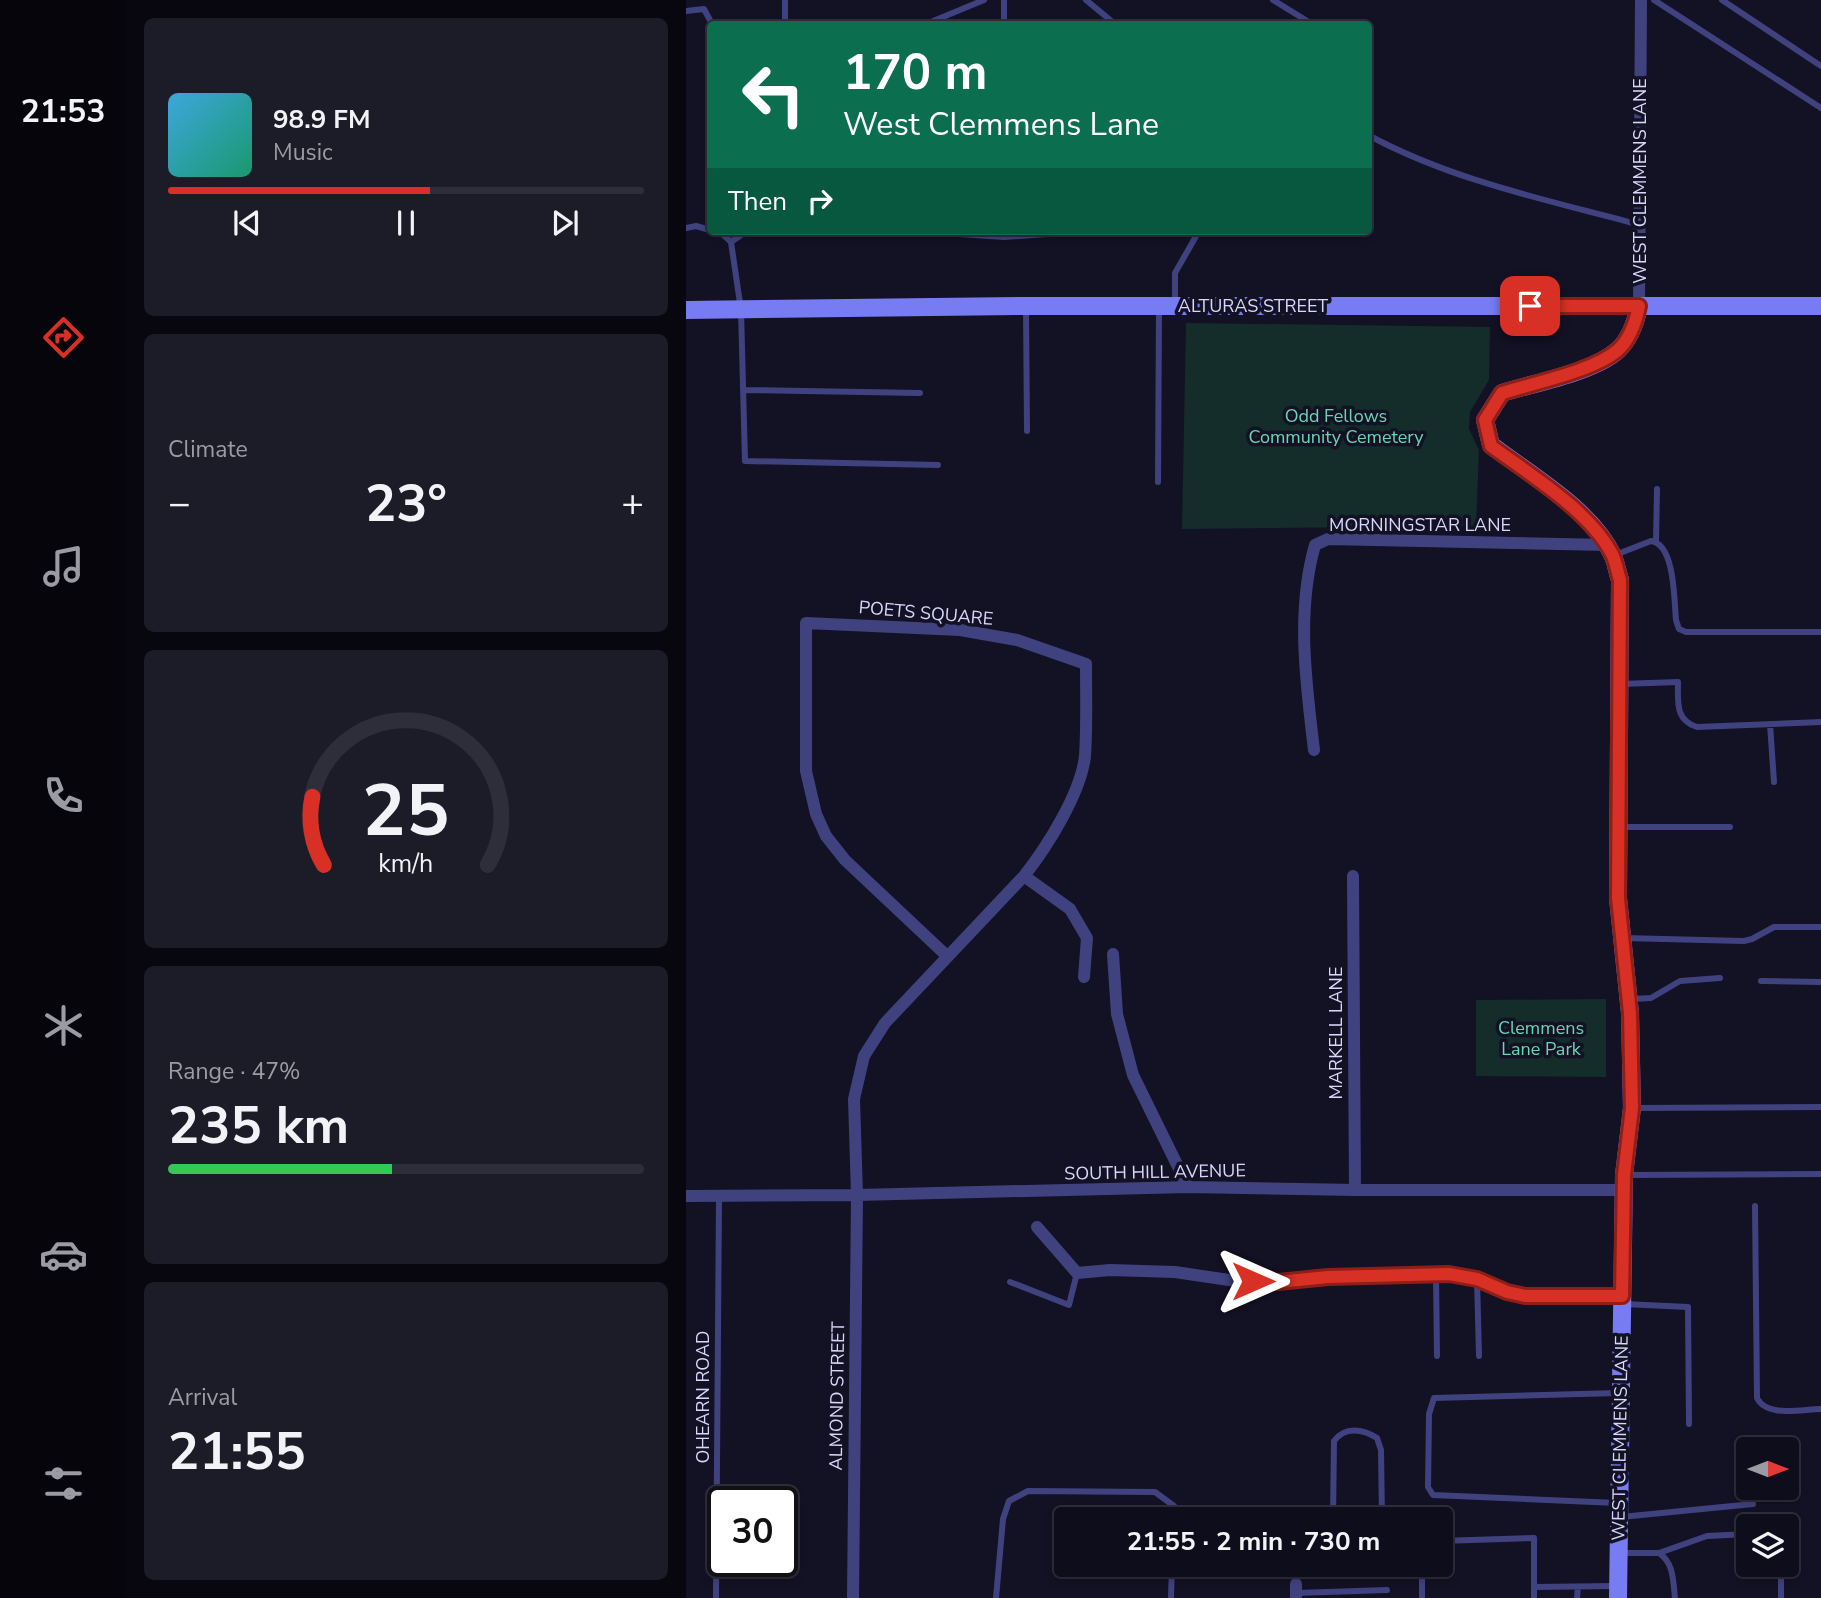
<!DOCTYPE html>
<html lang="en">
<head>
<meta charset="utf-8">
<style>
	:root { --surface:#0e0d1b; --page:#1c1b28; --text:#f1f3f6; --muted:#9b9ca3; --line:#2e2d3a; --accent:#d93025 }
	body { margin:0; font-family:"Nunito Sans",sans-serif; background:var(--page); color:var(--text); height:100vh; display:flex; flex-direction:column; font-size:26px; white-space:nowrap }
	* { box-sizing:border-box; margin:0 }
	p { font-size:23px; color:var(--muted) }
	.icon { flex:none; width:38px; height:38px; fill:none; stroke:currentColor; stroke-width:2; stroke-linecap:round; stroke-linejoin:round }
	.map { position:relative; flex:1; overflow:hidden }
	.drawer { display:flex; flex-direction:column; gap:18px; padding:18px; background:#08070f; width:560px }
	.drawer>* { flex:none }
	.top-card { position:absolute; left:21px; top:21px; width:665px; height:214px; border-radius:7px; box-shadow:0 4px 10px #0003,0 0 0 2px var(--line); background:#0b6e4f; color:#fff; overflow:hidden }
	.needle { width:46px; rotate:90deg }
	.tools { position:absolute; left:1050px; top:1437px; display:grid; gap:14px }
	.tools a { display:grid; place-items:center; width:63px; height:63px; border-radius:7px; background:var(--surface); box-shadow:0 4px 10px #0003,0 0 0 2px var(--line); font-size:35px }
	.speed { position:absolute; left:21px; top:1486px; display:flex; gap:14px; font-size:35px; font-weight:700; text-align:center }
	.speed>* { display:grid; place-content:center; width:91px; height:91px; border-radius:50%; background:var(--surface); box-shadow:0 4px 10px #0003,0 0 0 2px var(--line); line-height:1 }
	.speed .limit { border:4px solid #111; border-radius:10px; background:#fff; color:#111 }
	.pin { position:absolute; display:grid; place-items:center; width:60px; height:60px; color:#fff; margin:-30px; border-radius:14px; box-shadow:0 4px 10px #0006 }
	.me { position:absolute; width:77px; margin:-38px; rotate:90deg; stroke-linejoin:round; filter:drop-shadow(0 0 5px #0008) }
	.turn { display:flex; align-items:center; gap:24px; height:147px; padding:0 21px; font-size:32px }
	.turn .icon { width:91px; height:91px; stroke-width:2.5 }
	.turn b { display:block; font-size:49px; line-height:60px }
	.then { display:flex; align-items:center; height:66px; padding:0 21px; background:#0003; gap:14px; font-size:26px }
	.big { font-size:52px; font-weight:700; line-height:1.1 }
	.drawer .widget { flex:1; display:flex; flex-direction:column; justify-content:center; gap:10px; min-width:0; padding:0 24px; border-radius:10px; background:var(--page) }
	.drawer .dial { align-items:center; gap:0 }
	.dial svg { height:182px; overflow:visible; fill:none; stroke:var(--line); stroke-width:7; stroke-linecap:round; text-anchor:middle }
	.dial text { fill:var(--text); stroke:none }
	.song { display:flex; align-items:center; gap:21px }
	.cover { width:84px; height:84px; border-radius:10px; background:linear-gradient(135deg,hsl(200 70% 55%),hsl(160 70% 35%)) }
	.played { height:7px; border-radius:4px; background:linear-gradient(90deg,var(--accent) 55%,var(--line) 55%) }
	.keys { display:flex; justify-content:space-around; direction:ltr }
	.heat { display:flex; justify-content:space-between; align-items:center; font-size:38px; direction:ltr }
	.charge { height:10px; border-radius:5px; background:linear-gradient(90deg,#34c759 47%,var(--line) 0) }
	.trip { position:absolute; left:368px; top:1507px; width:399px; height:70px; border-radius:7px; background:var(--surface); box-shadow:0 4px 10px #0003,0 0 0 2px var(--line); font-weight:700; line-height:70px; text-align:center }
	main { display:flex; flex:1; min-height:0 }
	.tabs { display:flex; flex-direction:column; width:126px; justify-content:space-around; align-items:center; background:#06050b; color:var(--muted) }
	.tabs .icon { width:49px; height:49px }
	.tabs .current { color:var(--accent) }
	.tabs b { font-size:32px; color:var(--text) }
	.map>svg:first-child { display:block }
	.green { fill:#142d2b }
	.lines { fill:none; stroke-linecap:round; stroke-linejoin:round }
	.lane { stroke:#40427f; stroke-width:6 }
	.street { stroke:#40427f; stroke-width:12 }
	.secondary { stroke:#777cf3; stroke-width:18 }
	.route-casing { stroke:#8d1f18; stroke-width:18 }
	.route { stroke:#d93025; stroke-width:12 }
	.labels { text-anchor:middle; stroke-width:7; stroke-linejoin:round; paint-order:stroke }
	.street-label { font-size:18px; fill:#d9d7fb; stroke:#131124 }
	.park-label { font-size:18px; fill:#6ad5b3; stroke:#131124 }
</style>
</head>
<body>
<main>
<nav class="tabs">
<b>21:53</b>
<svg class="icon current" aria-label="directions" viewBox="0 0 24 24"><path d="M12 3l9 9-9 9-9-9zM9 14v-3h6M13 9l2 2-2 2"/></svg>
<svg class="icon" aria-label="music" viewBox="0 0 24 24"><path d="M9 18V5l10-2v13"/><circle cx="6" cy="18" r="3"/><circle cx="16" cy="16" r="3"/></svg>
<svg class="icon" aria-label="phone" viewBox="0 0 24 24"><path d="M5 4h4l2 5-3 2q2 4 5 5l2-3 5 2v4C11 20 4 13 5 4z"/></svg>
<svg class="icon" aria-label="climate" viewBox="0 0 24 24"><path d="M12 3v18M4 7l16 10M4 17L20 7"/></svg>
<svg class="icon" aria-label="car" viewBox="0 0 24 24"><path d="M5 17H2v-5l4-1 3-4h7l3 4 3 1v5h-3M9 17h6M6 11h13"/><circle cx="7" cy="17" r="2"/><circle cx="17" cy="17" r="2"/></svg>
<svg class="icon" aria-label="filters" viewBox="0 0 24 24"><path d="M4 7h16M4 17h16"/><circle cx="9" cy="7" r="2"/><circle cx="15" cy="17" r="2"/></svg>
</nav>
<section class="drawer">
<div class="widget">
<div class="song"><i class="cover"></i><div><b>98.9 FM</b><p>Music</p></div></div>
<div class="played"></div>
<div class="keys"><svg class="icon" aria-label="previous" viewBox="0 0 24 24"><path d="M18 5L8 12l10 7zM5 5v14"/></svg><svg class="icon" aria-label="pause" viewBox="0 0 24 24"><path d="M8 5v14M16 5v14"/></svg><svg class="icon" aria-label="next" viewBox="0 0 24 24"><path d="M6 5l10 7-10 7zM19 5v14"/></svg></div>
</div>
<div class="widget"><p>Climate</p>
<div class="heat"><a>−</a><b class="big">23°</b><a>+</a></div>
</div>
<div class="widget dial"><svg viewBox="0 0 100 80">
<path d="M14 69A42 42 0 1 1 86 69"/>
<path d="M14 69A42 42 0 0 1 9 39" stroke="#d93025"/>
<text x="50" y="56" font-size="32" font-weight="700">25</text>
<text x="50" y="72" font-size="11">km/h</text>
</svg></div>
<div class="widget"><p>Range · 47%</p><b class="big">235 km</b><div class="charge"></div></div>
<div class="widget"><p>Arrival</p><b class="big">21:55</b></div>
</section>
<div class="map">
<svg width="1135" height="1598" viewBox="0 0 1135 1598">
	<rect width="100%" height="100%" fill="#131124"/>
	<path class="green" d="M500,323L804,327L803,380L784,412L783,429L793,450L790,526L496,529Z
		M920,999V1077L790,1076V1000Z"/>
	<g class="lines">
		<path class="lane" d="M318,0V24
			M400,0L429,24
			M587,0L626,24
			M968,0L1135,108
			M1036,0L1135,66
			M0,11L18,9L26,24
			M99,24V0
			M240,24L298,0
			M682,135C767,181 862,200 954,225
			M0,228L10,226L24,230
			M33,231L45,242L55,310L59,461L252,465
			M229,231L318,237L403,231
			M45,242L61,231
			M489,304V273L513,231
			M340,308L341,431
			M57,390L234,393
			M472,482L473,308
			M970,542L971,489
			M929,555L965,541C989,544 988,600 990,620L993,629L1000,632H1135
			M935,684L992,682C992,702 989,720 1011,727L1135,722
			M1084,724L1088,782
			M934,827H1044
			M937,938L1058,941L1066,939L1088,927H1135
			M1075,981L1135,982
			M946,999L965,998L994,981L1034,978
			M948,1108L1135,1107
			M940,1175L1135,1174
			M1069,1206L1071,1398C1081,1418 1116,1409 1135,1409
			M750,1274L751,1356
			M791,1279L793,1356
			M324,1282L383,1305L391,1273
			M938,1304L1002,1307L1003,1424
			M931,1503L747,1495L742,1487L743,1414L748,1398L933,1393
			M935,1517L1067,1504
			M647,1519L648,1441C659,1426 677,1429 691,1438L695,1450L696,1519
			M754,1541L848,1538V1587
			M935,1553H973C988,1563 987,1581 989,1598
			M973,1553L1021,1536L1062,1534
			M609,1564L610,1584
			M1095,1564V1598
			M610,1593L701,1590
			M30,1598L33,1197
			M310,1598L317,1519L323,1501L342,1491L469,1492L488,1506L490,1519
			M485,1598L486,1564
			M736,1598V1564
			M848,1598V1587L930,1586
			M891,1598L892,1587"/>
		<path class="street" d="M953,306L955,0
			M628,750C620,683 610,611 629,545L642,539L921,545
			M338,876L384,909L401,938L398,977
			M667,876L669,1190
			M427,954L431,1014L447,1075L502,1187
			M0,1196L171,1195L502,1187L669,1190H938
			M351,1227L391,1273L424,1270L489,1272L543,1280L591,1282L642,1277L763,1274L791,1279L821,1291L840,1296H936
			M610,1584V1598
			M167,1598L171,1195L168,1099L178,1056L199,1023L338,876C361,847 395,793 399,756C401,726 400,694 400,664L331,640L274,630L120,623V771L130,814L140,836L159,860L261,956"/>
		<path class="secondary" d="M0,310L340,306H1135
			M932,1598L938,1175L946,1108L944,1013L932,898L934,580C931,571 930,562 926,554C904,509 844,475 805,445L799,420L816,393C848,383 908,372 932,350C944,339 950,321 953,306"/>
	</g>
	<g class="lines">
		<defs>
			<path id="route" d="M567,1281L592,1282L642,1277L763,1274L791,1279L821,1292L839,1296H936L938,1175L946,1108L944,1013L932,898L934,580C931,571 930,562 926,554C904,511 843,474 805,446L799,420L816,393C848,383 908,371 932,350C944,339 950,321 953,306H844"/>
		</defs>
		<use href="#route" class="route-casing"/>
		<use href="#route" class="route"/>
	</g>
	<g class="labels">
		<g class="street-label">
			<text transform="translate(954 181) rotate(-90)" y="6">WEST CLEMMENS LANE</text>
			<text x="567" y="312">ALTURAS STREET</text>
			<text x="734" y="531">MORNINGSTAR LANE</text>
			<text transform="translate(240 613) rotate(5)" y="6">POETS SQUARE</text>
			<text transform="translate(650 1033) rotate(-90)" y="6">MARKELL LANE</text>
			<text transform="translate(469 1172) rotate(-1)" y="6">SOUTH HILL AVENUE</text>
			<text transform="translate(151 1396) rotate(-89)" y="6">ALMOND STREET</text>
			<text transform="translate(17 1397) rotate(-90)" y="6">OHEARN ROAD</text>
			<text transform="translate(934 1438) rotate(-89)" y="6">WEST CLEMMENS LANE</text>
		</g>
		<g class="park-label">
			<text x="650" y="422">Odd Fellows<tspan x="650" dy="21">Community Cemetery</tspan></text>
			<text x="855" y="1034">Clemmens<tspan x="855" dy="21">Lane Park</tspan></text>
		</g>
	</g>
</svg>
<div class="tools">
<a><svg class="needle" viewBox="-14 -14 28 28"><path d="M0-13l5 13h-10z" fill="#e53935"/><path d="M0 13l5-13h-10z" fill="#9b9ca3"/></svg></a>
<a><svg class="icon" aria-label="layers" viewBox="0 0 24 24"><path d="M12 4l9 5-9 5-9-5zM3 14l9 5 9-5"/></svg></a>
</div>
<div class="speed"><div class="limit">30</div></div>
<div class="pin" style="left:844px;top:306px;background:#d93025"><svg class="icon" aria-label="arrive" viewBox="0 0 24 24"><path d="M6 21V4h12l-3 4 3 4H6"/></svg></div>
<svg class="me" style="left:567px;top:1281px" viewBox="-20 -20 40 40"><path d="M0-17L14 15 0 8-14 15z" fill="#d93025" stroke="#fff" stroke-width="4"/></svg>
<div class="trip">21:55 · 2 min · 730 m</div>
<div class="top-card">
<div class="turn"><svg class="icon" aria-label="left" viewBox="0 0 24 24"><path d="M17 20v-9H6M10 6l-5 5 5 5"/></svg><div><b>170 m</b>West Clemmens Lane</div></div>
<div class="then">Then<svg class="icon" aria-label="right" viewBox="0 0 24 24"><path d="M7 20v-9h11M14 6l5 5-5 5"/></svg></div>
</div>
</div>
</main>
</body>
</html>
